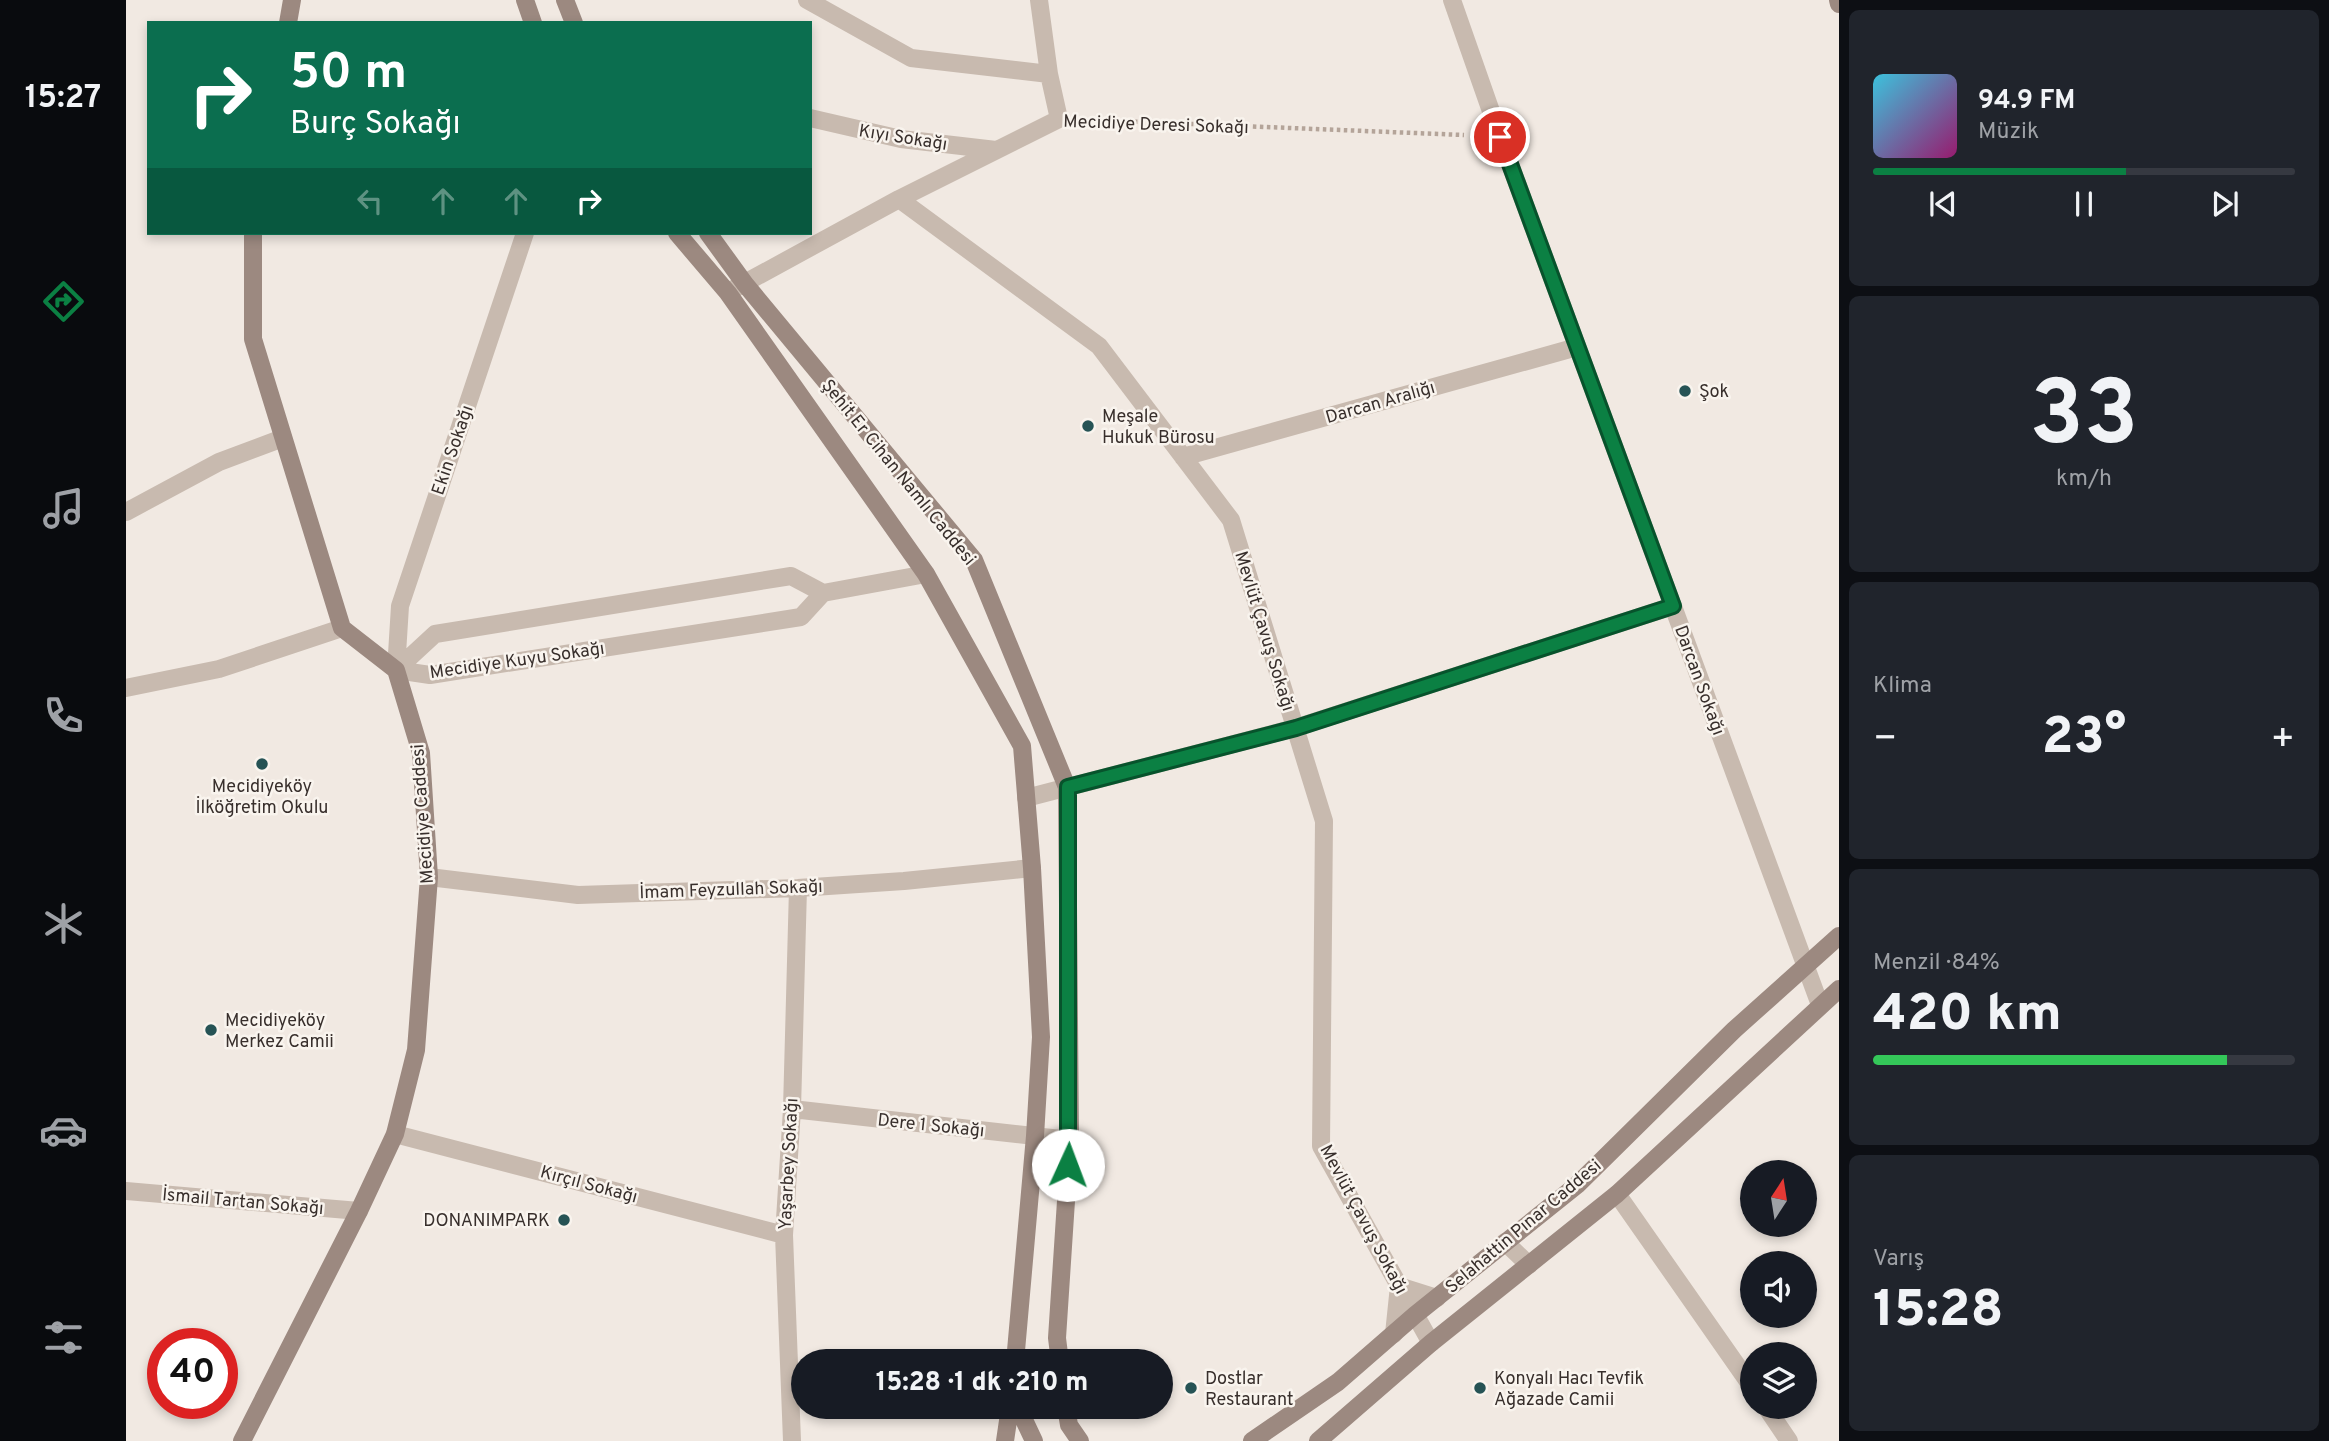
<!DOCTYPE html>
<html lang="tr">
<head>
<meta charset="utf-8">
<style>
	:root { --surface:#171b24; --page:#20242c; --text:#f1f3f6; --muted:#9ea1a6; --line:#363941; --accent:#0b8043 }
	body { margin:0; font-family:Overpass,sans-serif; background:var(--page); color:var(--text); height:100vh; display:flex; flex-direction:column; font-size:26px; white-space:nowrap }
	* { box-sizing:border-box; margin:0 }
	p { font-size:23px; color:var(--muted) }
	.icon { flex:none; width:38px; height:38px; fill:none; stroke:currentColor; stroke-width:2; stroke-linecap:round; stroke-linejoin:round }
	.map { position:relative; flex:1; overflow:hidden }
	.sheet { display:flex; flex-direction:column; gap:10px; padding:10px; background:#0d0f14; width:490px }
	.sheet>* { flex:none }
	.guide { position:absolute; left:21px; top:21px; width:665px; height:214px; border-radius:0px; box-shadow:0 4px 10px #0003; background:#0b6e4f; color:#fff; overflow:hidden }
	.needle { width:46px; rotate:12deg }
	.fabs { position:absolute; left:1614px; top:1160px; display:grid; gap:14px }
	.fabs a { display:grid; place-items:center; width:77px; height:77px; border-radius:50%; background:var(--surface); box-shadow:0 4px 10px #0003; font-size:35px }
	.speed { position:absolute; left:21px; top:1328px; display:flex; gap:14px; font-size:35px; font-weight:700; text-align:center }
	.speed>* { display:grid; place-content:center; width:91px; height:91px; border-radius:50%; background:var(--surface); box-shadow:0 4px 10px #0003; line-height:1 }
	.speed .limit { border:10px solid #d22; background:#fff; color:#111 }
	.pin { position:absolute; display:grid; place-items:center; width:60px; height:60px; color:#fff; margin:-30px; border:4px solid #fff; border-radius:50%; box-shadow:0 2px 7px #0007 }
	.me { position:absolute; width:77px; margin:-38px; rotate:2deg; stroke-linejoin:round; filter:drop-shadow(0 0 5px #0008) }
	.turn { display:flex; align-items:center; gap:24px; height:147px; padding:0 28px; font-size:32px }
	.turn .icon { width:91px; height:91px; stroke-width:2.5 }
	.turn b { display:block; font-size:49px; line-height:60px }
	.lanes { display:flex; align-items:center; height:66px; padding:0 28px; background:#0003; justify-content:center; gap:35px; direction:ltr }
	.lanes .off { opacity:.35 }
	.big { font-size:52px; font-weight:800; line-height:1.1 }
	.sheet .card { flex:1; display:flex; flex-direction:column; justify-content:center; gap:10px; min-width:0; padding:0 24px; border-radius:10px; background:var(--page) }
	.sheet .dial { align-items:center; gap:0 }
	.dial b { font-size:91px; line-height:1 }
	.song { display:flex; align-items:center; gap:21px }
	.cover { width:84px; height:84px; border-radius:10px; background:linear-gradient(135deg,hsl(190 70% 55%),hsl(320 70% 35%)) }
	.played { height:7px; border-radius:4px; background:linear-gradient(90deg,var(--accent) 60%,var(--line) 60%) }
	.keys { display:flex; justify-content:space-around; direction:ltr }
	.heat { display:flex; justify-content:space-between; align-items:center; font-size:38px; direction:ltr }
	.charge { height:10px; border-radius:5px; background:linear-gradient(90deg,#34c759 84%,var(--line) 0) }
	.trip { position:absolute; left:665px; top:1349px; width:382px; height:70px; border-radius:35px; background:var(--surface); box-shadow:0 4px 10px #0003; font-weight:800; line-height:70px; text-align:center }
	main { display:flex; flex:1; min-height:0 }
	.menu { display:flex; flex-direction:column; width:126px; justify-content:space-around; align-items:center; background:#090b0e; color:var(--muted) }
	.menu .icon { width:49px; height:49px }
	.menu .active { color:var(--accent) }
	.menu b { font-size:32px; color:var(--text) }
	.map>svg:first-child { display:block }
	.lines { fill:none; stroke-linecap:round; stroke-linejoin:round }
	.path { stroke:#b4a499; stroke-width:4.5; stroke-dasharray:3.5 3.5; stroke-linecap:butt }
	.street { stroke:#c8baaf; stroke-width:18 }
	.secondary { stroke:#9c8980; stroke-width:18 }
	.route-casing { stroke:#07532c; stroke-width:18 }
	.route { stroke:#0b8043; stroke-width:12 }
	.poi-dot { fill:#265355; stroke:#f9f4ee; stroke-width:2.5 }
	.labels { text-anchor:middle; stroke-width:5; stroke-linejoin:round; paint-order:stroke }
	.street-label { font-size:18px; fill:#382f2c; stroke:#f9f4ee }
	.poi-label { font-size:18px; fill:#382f2c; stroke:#f9f4ee; text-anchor:start }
</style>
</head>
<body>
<main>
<nav class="menu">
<b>15:27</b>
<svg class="icon active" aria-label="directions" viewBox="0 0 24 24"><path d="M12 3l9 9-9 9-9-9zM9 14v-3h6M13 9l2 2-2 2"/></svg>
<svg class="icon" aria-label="music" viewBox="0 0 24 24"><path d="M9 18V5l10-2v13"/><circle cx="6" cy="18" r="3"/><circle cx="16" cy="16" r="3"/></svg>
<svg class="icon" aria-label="phone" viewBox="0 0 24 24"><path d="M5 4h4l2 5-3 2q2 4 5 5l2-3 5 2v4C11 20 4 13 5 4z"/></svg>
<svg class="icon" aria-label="climate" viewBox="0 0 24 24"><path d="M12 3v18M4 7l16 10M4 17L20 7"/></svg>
<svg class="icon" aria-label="car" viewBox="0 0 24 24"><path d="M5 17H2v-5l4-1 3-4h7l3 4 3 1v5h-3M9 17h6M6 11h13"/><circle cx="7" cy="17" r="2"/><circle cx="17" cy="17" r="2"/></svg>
<svg class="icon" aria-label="filters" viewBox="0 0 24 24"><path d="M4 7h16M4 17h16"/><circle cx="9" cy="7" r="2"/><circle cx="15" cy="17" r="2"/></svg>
</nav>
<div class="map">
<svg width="1713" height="1441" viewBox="0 0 1713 1441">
	<rect width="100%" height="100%" fill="#f1e9e2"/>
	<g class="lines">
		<path class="path" d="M966,120L1338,135"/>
		<path class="street" d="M681,0L785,58L923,74
			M1326,0L1374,137L1694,1005
			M684,118L775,139L870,150
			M773,199L973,346L1105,520L1198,821L1195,1146L1305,1343
			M606,290L773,199L933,119L923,74L913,0
			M1057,457L1451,347
			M0,512L93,462L157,438
			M270,670L304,675L675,617L697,593L800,574
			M270,670L274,606L399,233
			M270,670L309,634L665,576L697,593
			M0,688L93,669L216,628
			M900,798L1169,728L1547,606
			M303,877L452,895L672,888L778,881L906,868
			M666,1109L944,1140
			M269,1134L658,1235
			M0,1191L233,1211
			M1491,1194L1626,1387
			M1379,1242L1403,1265
			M1268,1334L1273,1286L1311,1298
			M1640,1407L1663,1441
			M666,1441L658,1235L666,1109L672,888"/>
		<path class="secondary" d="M399,0L407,23
			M439,0L448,23
			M1712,0L1713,4
			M162,23L166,0
			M551,233L602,293L800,574L896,746L906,868L915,1037L909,1136L889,1362
			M582,233L619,284L848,560L941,787L944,1140L931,1338L934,1362
			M892,1407L908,1441
			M940,1407L943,1425L954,1441
			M116,1441L233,1211L269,1134L290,1050L303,877L295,753L270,670L216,628L127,339V233
			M879,1441L884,1407
			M1126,1441L1212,1382L1289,1315L1451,1185L1608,1030L1713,936
			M1192,1441L1305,1343L1491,1194L1713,989"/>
	</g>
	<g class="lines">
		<defs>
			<path id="route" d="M942,1165V787L1170,728L1547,606L1374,137"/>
		</defs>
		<use href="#route" class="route-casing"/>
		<use href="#route" class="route"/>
	</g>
	<g class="poi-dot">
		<circle cx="1559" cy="391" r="7"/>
		<circle cx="962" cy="426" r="7"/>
		<circle cx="136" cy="764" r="7"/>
		<circle cx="85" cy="1030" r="7"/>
		<circle cx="438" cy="1220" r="7"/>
		<circle cx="1065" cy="1388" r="7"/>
		<circle cx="1354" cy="1388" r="7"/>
	</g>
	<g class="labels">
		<g class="street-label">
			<text transform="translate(1030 124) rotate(2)" y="6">Mecidiye Deresi Sokağı</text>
			<text transform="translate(777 137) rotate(9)" y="6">Kıyı Sokağı</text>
			<text transform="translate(1254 402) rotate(-16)" y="6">Darcan Aralığı</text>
			<text transform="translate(326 450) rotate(-71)" y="6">Ekin Sokağı</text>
			<text transform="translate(773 472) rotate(51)" y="6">Şehit Er Cihan Namlı Caddesi</text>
			<text transform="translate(1139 631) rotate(73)" y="6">Mevlüt Çavuş Sokağı</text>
			<text transform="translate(391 660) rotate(-8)" y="6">Mecidiye Kuyu Sokağı</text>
			<text transform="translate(1574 680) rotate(70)" y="6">Darcan Sokağı</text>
			<text transform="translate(296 814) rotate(-94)" y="6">Mecidiye Caddesi</text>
			<text transform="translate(605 889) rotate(-2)" y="6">İmam Feyzullah Sokağı</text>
			<text transform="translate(805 1125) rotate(6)" y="6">Dere 1 Sokağı</text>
			<text transform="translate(662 1164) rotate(-87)" y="6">Yaşarbey Sokağı</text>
			<text transform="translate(463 1184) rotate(15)" y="6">Kırçıl Sokağı</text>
			<text transform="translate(117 1201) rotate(5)" y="6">İsmail Tartan Sokağı</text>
			<text transform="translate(1238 1219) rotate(62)" y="6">Mevlüt Çavuş Sokağı</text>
			<text transform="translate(1397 1226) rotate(-40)" y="6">Selahattin Pınar Caddesi</text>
		</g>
		<g class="poi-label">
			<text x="1573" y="397">Şok</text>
			<text x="976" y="422">Meşale<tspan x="976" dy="21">Hukuk Bürosu</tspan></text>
			<text x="136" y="792" text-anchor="middle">Mecidiyeköy<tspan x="136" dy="21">İlköğretim Okulu</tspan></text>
			<text x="99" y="1026">Mecidiyeköy<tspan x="99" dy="21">Merkez Camii</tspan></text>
			<text x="424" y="1226" text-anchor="end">DONANIMPARK</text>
			<text x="1079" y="1384">Dostlar<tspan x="1079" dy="21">Restaurant</tspan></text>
			<text x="1368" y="1384">Konyalı Hacı Tevfik<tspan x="1368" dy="21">Ağazade Camii</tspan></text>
		</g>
	</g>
</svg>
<div class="fabs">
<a><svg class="needle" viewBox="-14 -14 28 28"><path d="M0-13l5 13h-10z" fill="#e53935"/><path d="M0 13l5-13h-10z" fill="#9ea1a6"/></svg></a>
<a><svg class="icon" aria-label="sound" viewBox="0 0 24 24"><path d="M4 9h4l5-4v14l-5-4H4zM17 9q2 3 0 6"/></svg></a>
<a><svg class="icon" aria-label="layers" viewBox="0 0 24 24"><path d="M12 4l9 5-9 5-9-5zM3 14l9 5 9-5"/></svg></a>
</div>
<div class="speed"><div class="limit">40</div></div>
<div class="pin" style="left:1374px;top:137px;background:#d93025"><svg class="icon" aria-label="arrive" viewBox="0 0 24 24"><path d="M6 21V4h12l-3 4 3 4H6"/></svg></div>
<svg class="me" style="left:942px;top:1165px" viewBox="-20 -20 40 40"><circle r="19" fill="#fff"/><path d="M0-13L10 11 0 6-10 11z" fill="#0b8043"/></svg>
<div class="trip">15:28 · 1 dk · 210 m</div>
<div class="guide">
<div class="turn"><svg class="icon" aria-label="right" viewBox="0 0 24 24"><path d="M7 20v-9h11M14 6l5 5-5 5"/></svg><div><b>50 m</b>Burç Sokağı</div></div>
<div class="lanes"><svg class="icon off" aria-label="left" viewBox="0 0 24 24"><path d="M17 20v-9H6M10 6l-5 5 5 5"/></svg><svg class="icon off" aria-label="ahead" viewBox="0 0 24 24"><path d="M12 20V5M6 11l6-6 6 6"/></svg><svg class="icon off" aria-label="ahead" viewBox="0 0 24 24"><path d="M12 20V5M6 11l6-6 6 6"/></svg><svg class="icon" aria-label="right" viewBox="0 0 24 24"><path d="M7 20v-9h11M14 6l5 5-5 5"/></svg></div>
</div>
</div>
<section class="sheet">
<div class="card">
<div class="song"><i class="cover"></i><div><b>94.9 FM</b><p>Müzik</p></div></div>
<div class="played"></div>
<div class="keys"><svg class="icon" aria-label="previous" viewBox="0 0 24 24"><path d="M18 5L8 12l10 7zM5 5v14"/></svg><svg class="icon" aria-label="pause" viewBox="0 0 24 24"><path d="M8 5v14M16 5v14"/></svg><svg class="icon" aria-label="next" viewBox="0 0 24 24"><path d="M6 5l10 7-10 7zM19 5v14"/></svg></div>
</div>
<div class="card dial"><b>33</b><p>km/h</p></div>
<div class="card"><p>Klima</p>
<div class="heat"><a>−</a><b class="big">23°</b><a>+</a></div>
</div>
<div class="card"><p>Menzil · 84%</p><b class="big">420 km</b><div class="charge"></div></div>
<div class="card"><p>Varış</p><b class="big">15:28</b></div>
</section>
</main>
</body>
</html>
